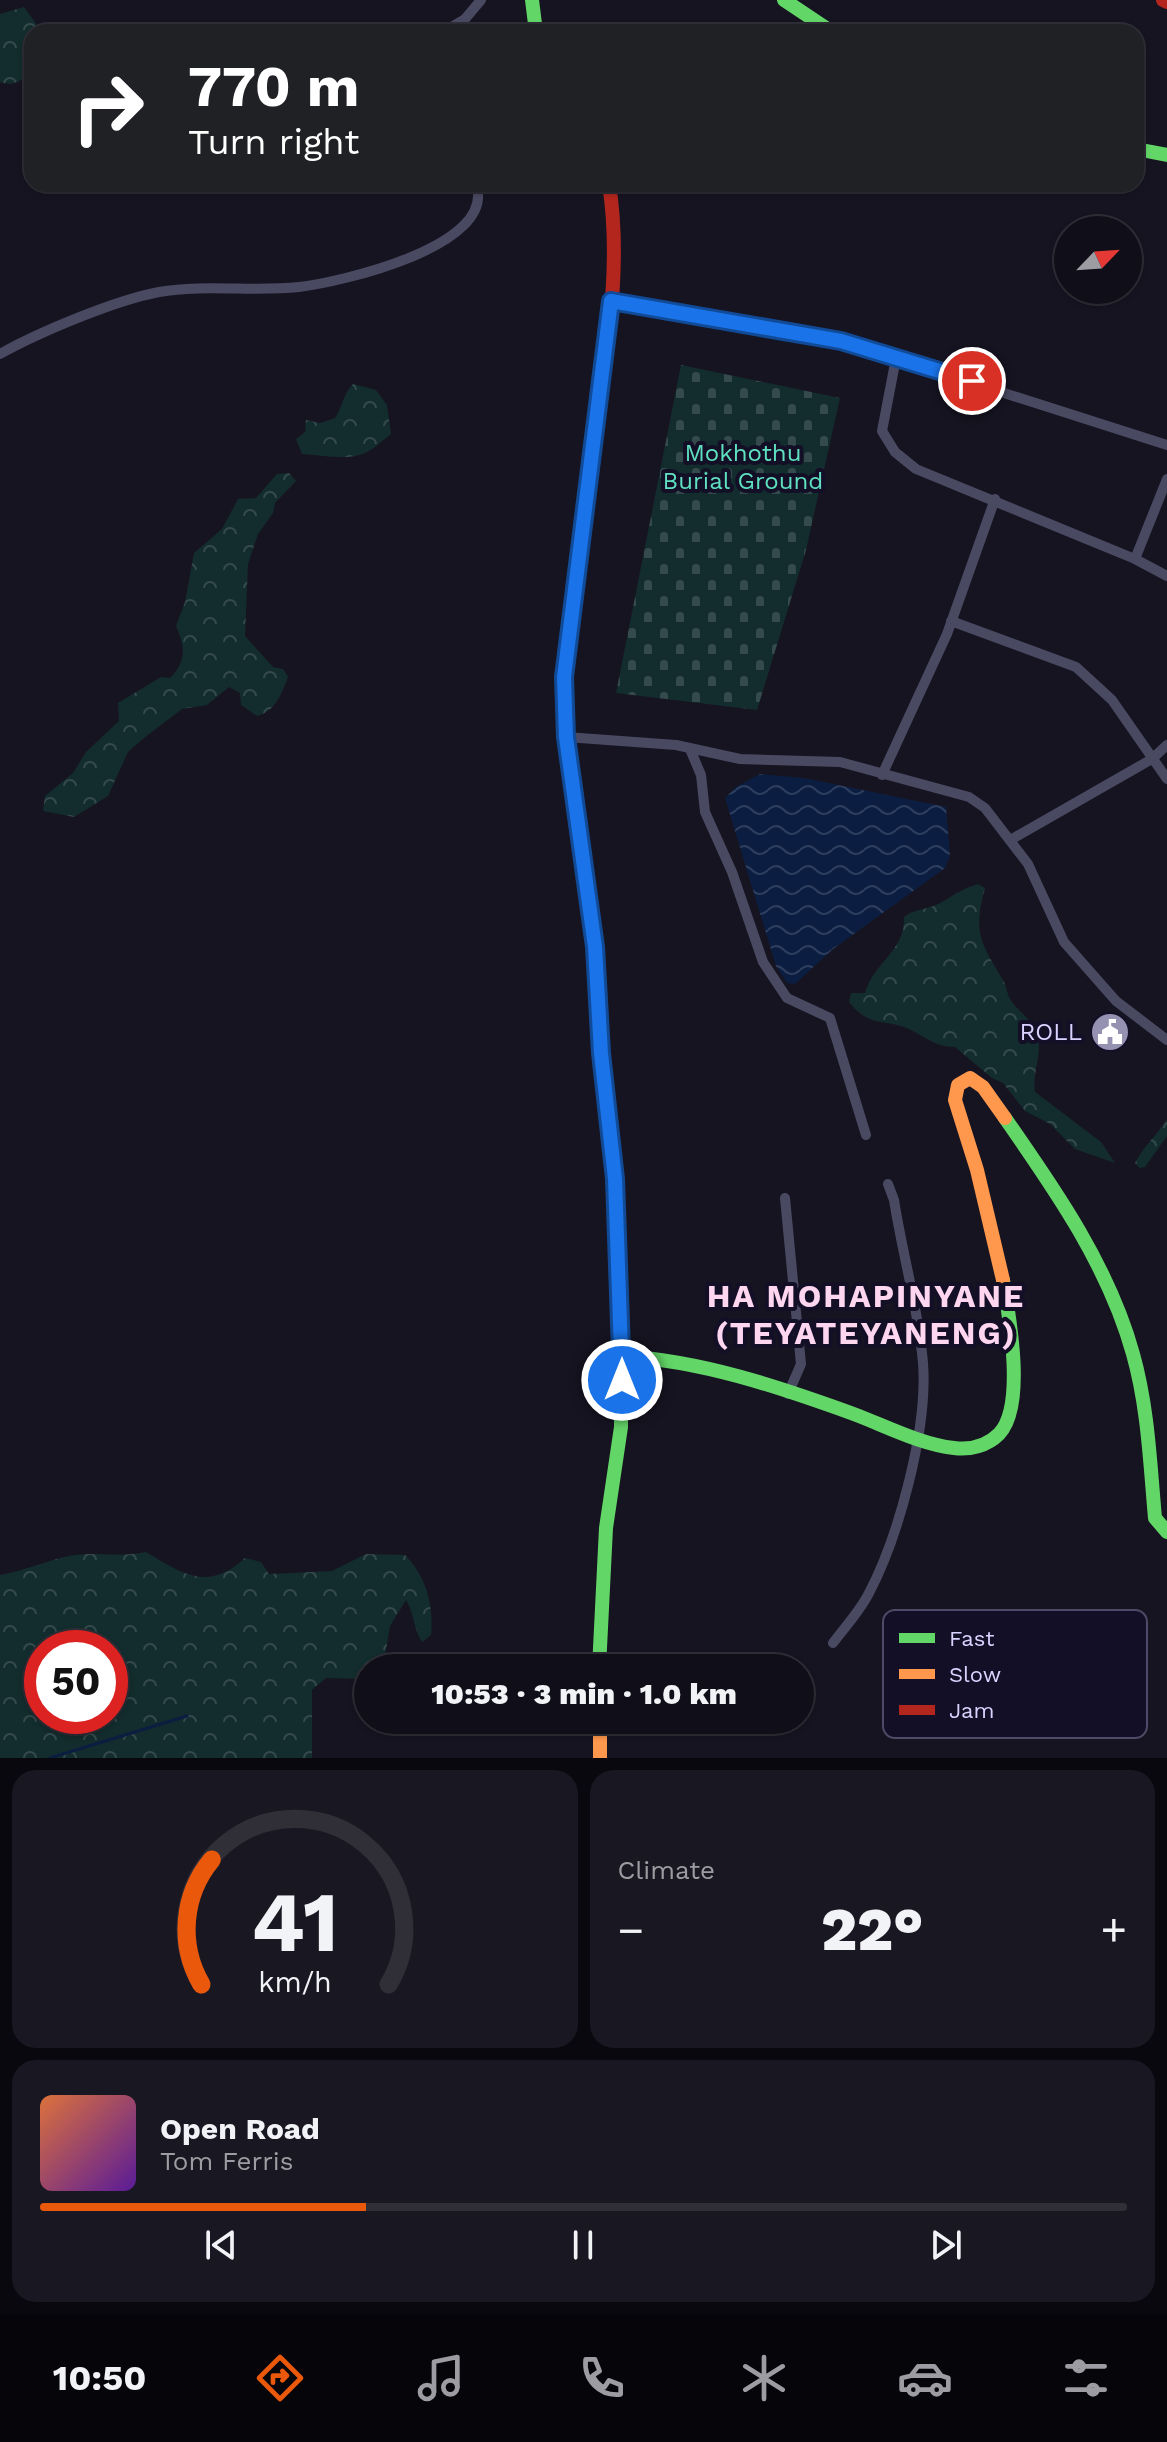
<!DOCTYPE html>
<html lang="en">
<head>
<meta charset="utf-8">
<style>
	:root { --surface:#100f19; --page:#191822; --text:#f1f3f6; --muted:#9c9ca2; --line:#302f38; --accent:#ea580c }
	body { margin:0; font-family:"Work Sans",sans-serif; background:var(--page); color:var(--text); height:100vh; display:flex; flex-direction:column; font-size:30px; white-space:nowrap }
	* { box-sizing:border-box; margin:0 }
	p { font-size:26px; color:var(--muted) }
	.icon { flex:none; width:44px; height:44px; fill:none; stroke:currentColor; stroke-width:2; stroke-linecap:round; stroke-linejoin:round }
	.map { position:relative; height:1758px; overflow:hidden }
	.details { display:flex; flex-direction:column; gap:12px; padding:12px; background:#09080e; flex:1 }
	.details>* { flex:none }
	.banner { position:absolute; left:24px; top:24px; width:1120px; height:168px; border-radius:24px; box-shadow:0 2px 6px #0004,0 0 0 2px var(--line); background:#202124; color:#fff; overflow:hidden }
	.needle { width:52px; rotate:65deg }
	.controls { position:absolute; left:1054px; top:216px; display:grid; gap:16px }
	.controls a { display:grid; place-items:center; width:88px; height:88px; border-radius:50%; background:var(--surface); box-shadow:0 2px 6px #0004,0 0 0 2px var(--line); font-size:40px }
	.speed { position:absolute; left:24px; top:1630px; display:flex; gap:16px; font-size:40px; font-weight:700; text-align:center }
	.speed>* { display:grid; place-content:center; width:104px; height:104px; border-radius:50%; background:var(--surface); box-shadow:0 2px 6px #0004,0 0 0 2px var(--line); line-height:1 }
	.speed .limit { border:12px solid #d22; background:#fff; color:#111 }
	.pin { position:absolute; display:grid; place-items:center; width:68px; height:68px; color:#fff; margin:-34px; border:4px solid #fff; border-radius:50%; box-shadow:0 2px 8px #0007 }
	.me { position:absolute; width:88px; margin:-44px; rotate:0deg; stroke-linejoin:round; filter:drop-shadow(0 0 6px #0008) }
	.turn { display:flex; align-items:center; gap:28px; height:168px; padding:0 32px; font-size:36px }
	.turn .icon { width:104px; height:104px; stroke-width:2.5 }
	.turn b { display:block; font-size:56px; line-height:68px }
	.big { font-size:60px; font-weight:800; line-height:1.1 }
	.details .tile { flex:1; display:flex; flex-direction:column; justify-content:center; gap:12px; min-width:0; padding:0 28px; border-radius:24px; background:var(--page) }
	.details .dial { align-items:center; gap:0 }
	.dial svg { height:208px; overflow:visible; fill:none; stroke:var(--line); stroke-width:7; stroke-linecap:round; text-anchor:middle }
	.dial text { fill:var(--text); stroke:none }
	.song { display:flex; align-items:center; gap:24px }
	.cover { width:96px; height:96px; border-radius:12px; background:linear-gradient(135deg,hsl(20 70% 55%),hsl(270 70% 35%)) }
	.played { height:8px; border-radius:4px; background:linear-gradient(90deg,var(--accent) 30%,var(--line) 30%) }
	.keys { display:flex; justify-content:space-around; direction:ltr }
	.heat { display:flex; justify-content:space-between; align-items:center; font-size:44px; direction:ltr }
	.details .tiles { flex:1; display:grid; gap:12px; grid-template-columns:1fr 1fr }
	.tile:last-child { grid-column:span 2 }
	.trip { position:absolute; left:354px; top:1654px; width:460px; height:80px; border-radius:40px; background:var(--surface); box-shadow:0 2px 6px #0004,0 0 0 2px var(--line); font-weight:800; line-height:80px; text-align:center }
	.menu { display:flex; height:128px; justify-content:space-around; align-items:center; background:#06060a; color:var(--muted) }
	.menu .icon { width:56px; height:56px }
	.menu .selected { color:var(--accent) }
	.menu b { font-size:36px; color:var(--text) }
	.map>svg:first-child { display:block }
	.forest { fill:url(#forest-crowns); fill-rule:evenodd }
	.cemetery { fill:url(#cemetery-stones) }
	.water { fill:url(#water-waves) }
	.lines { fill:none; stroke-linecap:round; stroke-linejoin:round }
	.stream { stroke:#0b1e41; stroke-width:3 }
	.street { stroke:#4a4962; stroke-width:10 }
	.fast { stroke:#63d668; stroke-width:14 }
	.slow { stroke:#ff974d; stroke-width:14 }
	.jam { stroke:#b3261e; stroke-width:14 }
	.route-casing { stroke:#114b97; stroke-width:20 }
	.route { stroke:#1a73e8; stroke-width:14 }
	.labels { text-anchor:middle; stroke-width:8; stroke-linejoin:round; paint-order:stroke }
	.park-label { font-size:24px; fill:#5fe0c0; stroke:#130f26 }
	.poi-label { font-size:24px; fill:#d9d4ff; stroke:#130f26; text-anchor:end }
	.district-label { font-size:32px; font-weight:bold; letter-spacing:2px; fill:#ffd6f0; stroke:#130f26 }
	.key { fill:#130f26; stroke:#4e4a67; stroke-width:2 }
	.key-label { font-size:22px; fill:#d9d4ff }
</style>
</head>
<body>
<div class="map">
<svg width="1167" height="1758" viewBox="0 0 1167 1758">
	<defs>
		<pattern id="forest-crowns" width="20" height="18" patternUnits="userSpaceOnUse" patternTransform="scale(2)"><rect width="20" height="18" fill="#132c2d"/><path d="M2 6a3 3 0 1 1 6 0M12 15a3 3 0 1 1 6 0" fill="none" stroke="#354a4c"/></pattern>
		<pattern id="cemetery-stones" width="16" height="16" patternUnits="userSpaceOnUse" patternTransform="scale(2)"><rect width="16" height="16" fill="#132c2d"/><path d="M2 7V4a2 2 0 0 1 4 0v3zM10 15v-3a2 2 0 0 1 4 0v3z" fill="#354a4c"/></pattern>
		<pattern id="water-waves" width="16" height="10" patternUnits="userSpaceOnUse" patternTransform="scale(2)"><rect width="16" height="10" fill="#0b1e41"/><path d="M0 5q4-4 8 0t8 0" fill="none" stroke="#2e3e5e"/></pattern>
	</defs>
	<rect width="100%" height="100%" fill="#161421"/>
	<path class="forest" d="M24,7L42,32H32V73C20,80 15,87 0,82V14Z
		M353,384L376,390L387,405L391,434C383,440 373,450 365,453C346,461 322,455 302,454L296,439L305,432L306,420L320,423L335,418C343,406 343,394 353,384Z
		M289,473L296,481L275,503L273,513L258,534L248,564L245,636L273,667L283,669L288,677C282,693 275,712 257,716L241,705L240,693L229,687L207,705L182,709L144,738L128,752L108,796L74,817L43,811L45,796L73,773L86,752L119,721L118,703L161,677L170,678C187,661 185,646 176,626L185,602L194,553L222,529L238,499L256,498L277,474Z
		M978,884L985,888C973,933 980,941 1003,980C1007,987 1007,996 1012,1002C1022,1015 1033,1020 1038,1037C1042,1055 1032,1073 1035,1092L1101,1142L1115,1163L1075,1149L1050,1124L1025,1111L1003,1083L992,1078L955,1047C937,1047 928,1039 913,1031C887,1017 871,1030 849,1002L851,993H865C874,961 905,952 904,917C915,908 929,910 942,902C954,895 964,888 978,884Z
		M1167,1119V1136L1145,1167L1140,1168L1135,1163C1143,1147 1157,1135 1167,1119Z
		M146,1552C183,1574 208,1592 245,1558L261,1562L269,1574L332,1571L366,1554L405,1555C426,1576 434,1605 431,1635L422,1642C413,1628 414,1612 406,1600L390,1626L383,1668H368V1679L326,1678L312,1690V1758H0V1575C24,1571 45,1561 69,1556C91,1551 119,1558 146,1552ZM110,1648V1716H42V1648Z"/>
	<path class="cemetery" d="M681,365L840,398L806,550L757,710L616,693Z"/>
	<path class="water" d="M760,774L804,778L946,807L950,856L945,868L833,949L795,984L787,983L776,966L725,798L736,787Z"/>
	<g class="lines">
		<path class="stream" d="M50,1758L187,1716"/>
		<path class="street" d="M457,25L477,32
			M443,32L465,19L481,0
			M611,301L841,341L1167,445
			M0,354C39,332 116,300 159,292C205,284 253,292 299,287C341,282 498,246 476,184
			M896,358L882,431L895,452L916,469L1135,559L1167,576
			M1135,559L1167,479
			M951,621L1076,667L1112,700L1167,779
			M566,737L676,745L740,759L840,762L969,797L985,808L1028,864L1064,942L1116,1001L1167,1040
			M690,749L701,775L705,812L732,872L763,962L787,998L830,1018L866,1135
			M882,775L947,634L995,499
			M1012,839L1152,759L1167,745
			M785,1198L801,1364L788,1394
			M833,1643C845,1627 860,1611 869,1593C899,1536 928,1428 923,1363C919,1312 902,1252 894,1200L888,1184"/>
		<path class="fast" d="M532,0L536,32
			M784,0L832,32
			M1136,149L1167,155
			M566,739L595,947L601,1053L615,1179L621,1318V1427L606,1528L599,1668
			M1005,1118C1056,1191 1109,1267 1133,1354C1148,1407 1150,1463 1155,1518L1167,1532
			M622,1356C702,1361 776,1386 851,1413C884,1425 919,1444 954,1448C970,1450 987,1446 999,1434C1026,1406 1009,1315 1003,1280"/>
		<path class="slow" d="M566,739L564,677L593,451
			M1003,1280L977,1170L955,1100L958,1085L970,1078L983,1087L1005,1118
			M600,1720V1758"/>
		<path class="jam" d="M1163,0L1167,2
			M593,451C604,362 623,273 609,184"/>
	</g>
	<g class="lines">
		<defs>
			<path id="route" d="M622,1380L615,1179L601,1053L595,947L566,737L564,677L611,301L841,341L972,381"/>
		</defs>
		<use href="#route" class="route-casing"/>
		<use href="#route" class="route"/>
	</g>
	<defs>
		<symbol id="civic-disc" viewBox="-11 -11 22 22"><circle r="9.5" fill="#9591b1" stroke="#130f26"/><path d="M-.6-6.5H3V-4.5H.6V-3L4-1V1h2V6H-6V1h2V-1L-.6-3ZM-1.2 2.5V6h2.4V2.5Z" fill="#fff"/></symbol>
	</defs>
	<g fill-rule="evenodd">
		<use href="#civic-disc" x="1088" y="1010" width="44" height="44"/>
	</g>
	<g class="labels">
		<g class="park-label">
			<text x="743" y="461">Mokhothu<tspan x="743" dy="28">Burial Ground</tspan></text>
		</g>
		<g class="poi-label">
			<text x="1082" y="1040">ROLL</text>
		</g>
		<g class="district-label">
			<text x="866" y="1307">HA MOHAPINYANE<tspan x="866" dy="37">(TEYATEYANENG)</tspan></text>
		</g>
	</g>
	<rect x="883" y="1610" width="264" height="128" rx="12" class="key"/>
	<rect x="899" y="1633" width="36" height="10" fill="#63d668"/>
	<rect x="899" y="1669" width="36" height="10" fill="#ff974d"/>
	<rect x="899" y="1705" width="36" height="10" fill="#b3261e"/>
	<g class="key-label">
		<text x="949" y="1646">Fast</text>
		<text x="949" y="1682">Slow</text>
		<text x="949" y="1718">Jam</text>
	</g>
</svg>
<div class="controls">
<a><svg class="needle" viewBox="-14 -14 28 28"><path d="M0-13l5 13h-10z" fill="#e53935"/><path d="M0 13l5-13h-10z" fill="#9c9ca2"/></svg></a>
</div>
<div class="speed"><div class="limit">50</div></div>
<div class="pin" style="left:972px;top:381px;background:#d93025"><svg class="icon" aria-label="arrive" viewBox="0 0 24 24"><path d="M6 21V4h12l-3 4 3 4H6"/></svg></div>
<svg class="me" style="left:622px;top:1380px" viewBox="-20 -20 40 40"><circle r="17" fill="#1a73e8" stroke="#fff" stroke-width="3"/><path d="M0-11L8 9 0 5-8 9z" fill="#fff"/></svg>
<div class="trip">10:53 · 3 min · 1.0 km</div>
<div class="banner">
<div class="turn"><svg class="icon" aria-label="right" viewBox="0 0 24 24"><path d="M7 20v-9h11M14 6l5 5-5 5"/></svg><div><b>770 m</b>Turn right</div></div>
</div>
</div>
<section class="details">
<div class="tiles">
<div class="tile dial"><svg viewBox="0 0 100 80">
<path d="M14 69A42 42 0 1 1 86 69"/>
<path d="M14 69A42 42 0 0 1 18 21" stroke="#ea580c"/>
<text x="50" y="56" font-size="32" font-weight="700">41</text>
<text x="50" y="72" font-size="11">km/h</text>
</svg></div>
<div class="tile"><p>Climate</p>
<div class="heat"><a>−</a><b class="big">22°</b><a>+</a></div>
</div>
<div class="tile">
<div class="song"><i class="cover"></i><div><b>Open Road</b><p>Tom Ferris</p></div></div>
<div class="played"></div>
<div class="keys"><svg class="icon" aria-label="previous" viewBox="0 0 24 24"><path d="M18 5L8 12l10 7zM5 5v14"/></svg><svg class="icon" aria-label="pause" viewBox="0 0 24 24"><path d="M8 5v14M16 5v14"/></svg><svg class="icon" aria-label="next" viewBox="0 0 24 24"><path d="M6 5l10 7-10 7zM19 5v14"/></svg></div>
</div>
</div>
</section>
<nav class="menu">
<b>10:50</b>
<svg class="icon selected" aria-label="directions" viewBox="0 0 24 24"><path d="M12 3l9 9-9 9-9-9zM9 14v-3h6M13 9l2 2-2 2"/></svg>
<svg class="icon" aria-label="music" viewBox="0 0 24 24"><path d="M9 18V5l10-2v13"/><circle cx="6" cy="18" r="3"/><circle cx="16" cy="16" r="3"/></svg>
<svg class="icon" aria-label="phone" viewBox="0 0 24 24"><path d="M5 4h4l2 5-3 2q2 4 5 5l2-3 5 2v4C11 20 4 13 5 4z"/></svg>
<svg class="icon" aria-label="climate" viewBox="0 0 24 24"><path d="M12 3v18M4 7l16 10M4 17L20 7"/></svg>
<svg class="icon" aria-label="car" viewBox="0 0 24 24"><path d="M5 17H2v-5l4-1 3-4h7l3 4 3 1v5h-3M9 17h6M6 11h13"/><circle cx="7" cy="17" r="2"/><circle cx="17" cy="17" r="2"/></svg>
<svg class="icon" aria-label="filters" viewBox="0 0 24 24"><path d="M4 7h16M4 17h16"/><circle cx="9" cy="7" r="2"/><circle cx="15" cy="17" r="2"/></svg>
</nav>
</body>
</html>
